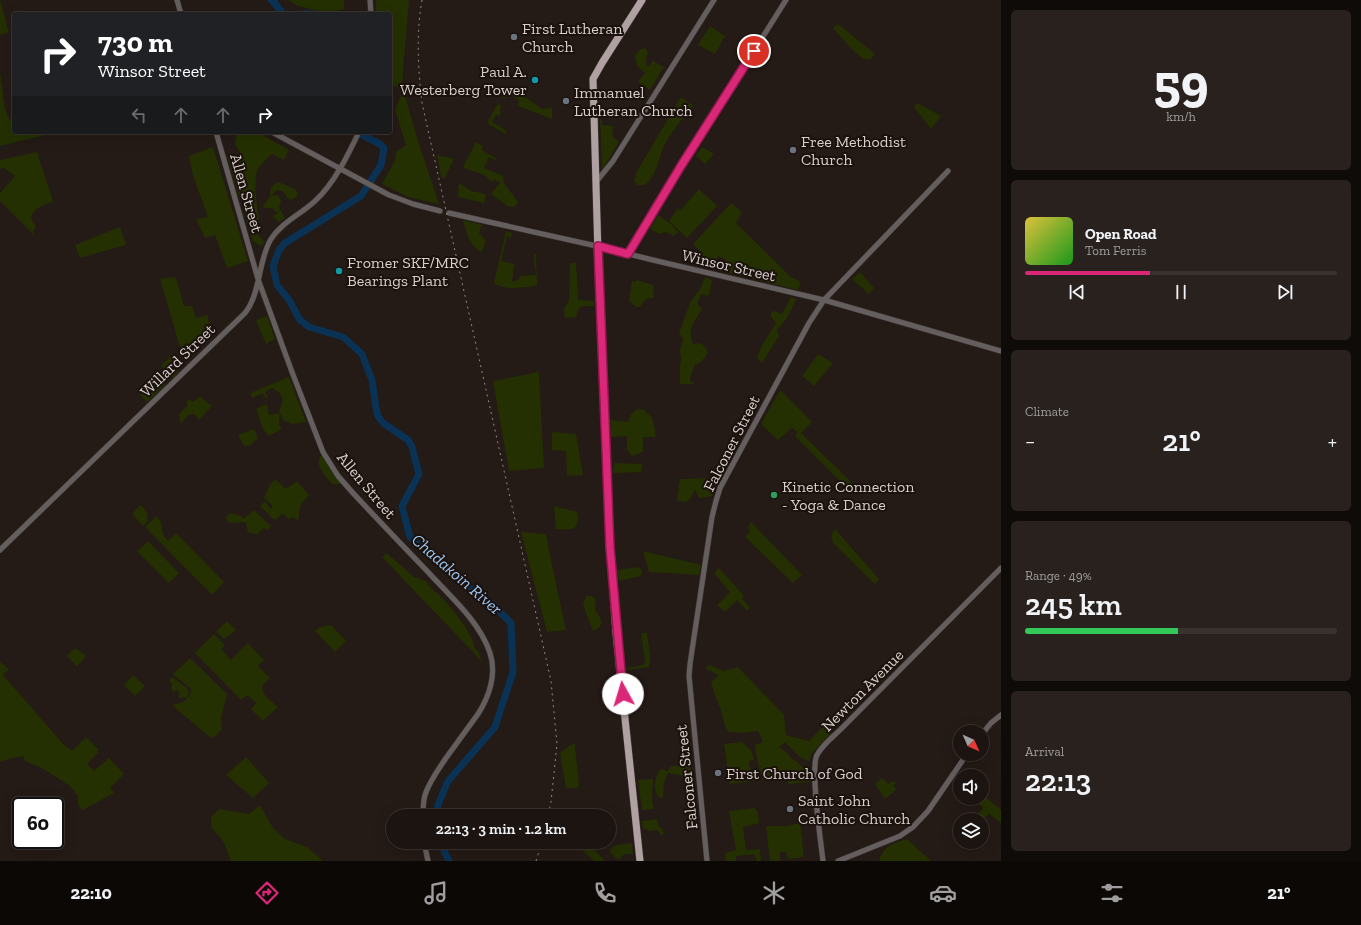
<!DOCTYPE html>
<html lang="en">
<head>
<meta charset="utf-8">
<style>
	:root { --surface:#1b1410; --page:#28211e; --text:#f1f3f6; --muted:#a09e9f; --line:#393330; --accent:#db2777 }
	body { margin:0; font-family:"Zilla Slab",serif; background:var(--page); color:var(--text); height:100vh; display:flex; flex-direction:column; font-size:15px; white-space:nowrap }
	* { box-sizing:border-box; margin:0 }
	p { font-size:13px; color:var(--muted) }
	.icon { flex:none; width:22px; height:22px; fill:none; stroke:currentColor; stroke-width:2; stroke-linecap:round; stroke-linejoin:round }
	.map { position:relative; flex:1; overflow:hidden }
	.side { display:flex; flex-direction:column; gap:10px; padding:10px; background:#0f0b09; width:360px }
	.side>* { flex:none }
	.guide { position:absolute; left:12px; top:12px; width:380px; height:122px; border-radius:4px; box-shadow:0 4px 16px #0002,0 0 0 1px var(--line); background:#202124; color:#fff; overflow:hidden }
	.needle { width:26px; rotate:135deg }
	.fabs { position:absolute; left:953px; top:725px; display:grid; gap:8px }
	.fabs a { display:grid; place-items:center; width:36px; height:36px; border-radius:50%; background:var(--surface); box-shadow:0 4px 16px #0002,0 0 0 1px var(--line); font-size:20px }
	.speed { position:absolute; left:12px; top:797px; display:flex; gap:8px; font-size:20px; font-weight:700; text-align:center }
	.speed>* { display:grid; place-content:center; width:52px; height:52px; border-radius:50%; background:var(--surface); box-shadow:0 4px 16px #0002,0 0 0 1px var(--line); line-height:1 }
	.speed .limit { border:2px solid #111; border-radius:6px; background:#fff; color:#111 }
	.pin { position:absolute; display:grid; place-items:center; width:34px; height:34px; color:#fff; margin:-17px; border:2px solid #fff; border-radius:50%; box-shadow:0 1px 4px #0007 }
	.me { position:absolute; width:44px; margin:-22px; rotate:354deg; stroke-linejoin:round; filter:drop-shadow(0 0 3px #0008) }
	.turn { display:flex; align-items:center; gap:14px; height:84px; padding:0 20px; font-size:18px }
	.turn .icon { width:52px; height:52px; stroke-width:2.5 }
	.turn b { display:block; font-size:28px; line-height:34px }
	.lanes { display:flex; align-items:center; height:38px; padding:0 20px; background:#0003; justify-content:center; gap:20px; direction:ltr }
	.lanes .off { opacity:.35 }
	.big { font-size:30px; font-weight:600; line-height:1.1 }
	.side .card { flex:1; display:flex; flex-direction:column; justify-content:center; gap:6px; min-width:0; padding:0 14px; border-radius:6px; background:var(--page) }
	.side .dial { align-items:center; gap:0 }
	.dial b { font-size:52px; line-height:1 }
	.song { display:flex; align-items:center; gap:12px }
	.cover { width:48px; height:48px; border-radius:6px; background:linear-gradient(135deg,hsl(50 70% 55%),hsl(120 70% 35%)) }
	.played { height:4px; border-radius:2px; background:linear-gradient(90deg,var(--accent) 40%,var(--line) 40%) }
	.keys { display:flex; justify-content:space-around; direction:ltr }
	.heat { display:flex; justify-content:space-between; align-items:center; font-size:22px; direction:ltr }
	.charge { height:6px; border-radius:3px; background:linear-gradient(90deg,#34c759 49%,var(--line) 0) }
	.trip { position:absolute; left:386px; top:809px; width:230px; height:40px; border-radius:20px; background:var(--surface); box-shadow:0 4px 16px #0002,0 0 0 1px var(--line); font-weight:600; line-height:40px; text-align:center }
	.tabs { display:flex; height:64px; justify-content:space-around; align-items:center; background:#0b0806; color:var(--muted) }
	.tabs .icon { width:28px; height:28px }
	.tabs .selected { color:var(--accent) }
	.tabs b { font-size:18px; color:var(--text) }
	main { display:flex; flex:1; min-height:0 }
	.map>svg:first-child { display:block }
	.green { fill:#243001 }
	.water { fill:#093255 }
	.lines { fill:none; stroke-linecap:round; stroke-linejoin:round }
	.river { stroke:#093255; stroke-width:7 }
	.minor-casing { stroke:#413733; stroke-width:6 }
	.major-casing { stroke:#413733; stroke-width:8 }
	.minor { stroke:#655e5f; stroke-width:5 }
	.major { stroke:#afa1a2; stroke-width:7 }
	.rail { stroke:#918885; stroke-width:1; stroke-dasharray:2 4; stroke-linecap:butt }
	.route-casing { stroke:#8e194d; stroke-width:10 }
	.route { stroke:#db2777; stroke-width:7 }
	.worship-dot { fill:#6b7280; stroke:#1b110d; stroke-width:1.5 }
	.culture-dot { fill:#0f9aa8; stroke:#1b110d; stroke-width:1.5 }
	.leisure-dot { fill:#2e9e5b; stroke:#1b110d; stroke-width:1.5 }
	.labels { text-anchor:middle; stroke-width:4; stroke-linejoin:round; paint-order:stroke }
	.poi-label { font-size:16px; fill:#d7cfcc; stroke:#1b110d; text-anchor:start }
	.street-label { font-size:16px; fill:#d7cfcc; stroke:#1b110d }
	.water-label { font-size:17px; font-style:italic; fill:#9dc7f3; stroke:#1b110d }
</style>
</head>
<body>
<main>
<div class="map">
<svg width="1001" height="861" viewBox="0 0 1001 861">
	<rect width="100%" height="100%" fill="#241a16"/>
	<path class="green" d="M0,0L9,32L0,35Z
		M288,0H344V9L327,13L298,6Z
		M376,0H409L402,85L417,138L439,204L408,197L382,184L395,160L396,152L406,145L395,110L401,96L402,90L390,83V14H376Z
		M838,24L875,54L871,59C869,59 867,60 865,59C857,57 839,35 833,28Z
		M710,26L725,36C721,42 719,48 715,54L698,45Z
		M646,48L648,53C646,58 645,62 648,67L653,61L664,67L650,90L638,82L645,73L637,66L635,55L641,49Z
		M0,72L5,109L10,121L14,122V132H57L0,146Z
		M506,88L525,97L542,109H546L547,108H552V119L518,106L519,100L509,94L505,99L501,98Z
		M681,97L693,106C683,117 673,130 665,144C659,156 657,175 646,184C643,186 640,185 637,185L634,181L636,173Z
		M498,103L501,106L500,111L501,113L499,116L496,115L492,122L507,131L505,134L487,123Z
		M917,103L941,116L931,129L914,107Z
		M600,119L602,120V125L613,126L612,135L619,142L602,170Z
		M237,132H257L289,150L284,160L272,154C268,158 262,163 259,167C252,179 257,206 259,220L254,222L256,228L254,231L265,242L261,246L253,241L243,208L248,206L250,204V200H240L228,159L238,160L243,157L235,144Z
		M476,142L483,146L482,148L483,151L496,158L495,160L489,157L484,168L503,176L504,183L518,202L514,207L507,206L491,194L500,182L495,180L490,181C486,172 471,172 463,167Z
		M213,147L248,261L227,268L215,235L205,238L196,219L208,217L193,176L189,156Z
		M702,147L714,154L705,164L696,156Z
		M37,152L53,201L36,209L31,216L32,220L36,227L33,232L36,237L0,201V193L15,176L4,168L0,169V160Z
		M437,155L454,159L444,179L441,177Z
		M279,182L296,190L298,194L297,197L290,200C285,196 285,190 277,190L272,194L274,196L278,195L281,201L279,207L285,218L279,222L272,216L277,214V213L272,208H265L263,206L271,195L270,194C270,188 273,184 279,182Z
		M459,183L471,191L482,193L486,195L484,203L458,197Z
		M699,189L717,206L687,238L669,221L678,208L680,211L681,210Z
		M731,203L742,212L736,223L791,277L801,282L798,290L722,271L725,259L718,256L715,269L698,264L703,254L693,244Z
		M658,215L672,225L678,232L674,236L666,232L660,234L650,229Z
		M463,220L482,225L479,233L486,241L482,251L480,252C470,245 466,232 463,220Z
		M120,227L126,245L80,258L75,245Z
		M506,231L512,233L511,238L507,236L501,261L514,264L512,282L519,279L520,276L535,275L537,271L535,270L534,254H536L537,285L536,286C523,287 505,291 494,283Z
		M570,263H576L578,300L594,301V306H582L578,310L576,317L565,318L564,309L569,301Z
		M860,272L874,288L869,294L852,279Z
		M171,277L176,278L184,306H192L196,318L208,315L210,335L184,361L160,279Z
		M705,277L712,280L709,296L701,294L697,304L702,309C694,322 687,329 693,344L700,343L706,348L708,353L701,362L695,365L690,377V381L693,382L694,384H680V368L681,359L680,350L683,339L679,333L690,303L701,287Z
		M637,280L653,285L654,298L646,299L640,307H637L629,301L632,281L635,282Z
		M791,297L796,299C791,311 786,321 777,330L779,336L762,363L757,358C761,344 769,335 776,323L771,317V312L774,311L782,314Z
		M267,316L275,339L266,344L256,320Z
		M173,353L178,372L173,378L161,366Z
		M818,354L833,363L814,386L802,376Z
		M539,372L544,468L509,471L493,381Z
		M159,377L166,384L147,402L140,395Z
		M289,377L306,422L292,424L283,420L279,411L283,400C281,394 278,390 271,388L265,392L268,397L266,398L262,393L252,398L250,393Z
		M781,391L812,422L801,433L855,486L848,489L796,437L797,432L792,428L778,440L761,424L779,392Z
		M199,397H201L212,406L199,420L194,414L188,415L181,424L179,414L188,405L186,402L189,399L193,402Z
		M267,404L269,415L280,413L279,425L282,429L269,436L263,429L256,409Z
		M639,409L645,410V412C655,416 654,427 656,437H643V452L632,456L627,450V436L611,437L610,420L628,422C630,416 632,411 639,409Z
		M254,429L258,438L250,446L248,445L244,446L238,435Z
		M552,432L576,434L583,475L567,476L566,451L552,450Z
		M322,454L341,483V484H332C325,475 313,465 322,454Z
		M614,463L642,464L641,472L614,473L613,472Z
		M709,478L712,488H716L712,496L699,498L695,489L690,499L686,502L679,501L677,500L680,479Z
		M275,479L286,489L297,481L309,495L301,504L298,520L293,517L289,519L283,514L274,520L260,506L265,501L271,509L273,506L264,498L269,486Z
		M142,505L148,515L147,522L143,526L132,514L138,507Z
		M554,506L577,512C581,531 571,530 556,529Z
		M254,510L271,526L267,530L264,528L256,535L254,533H249C246,529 248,526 245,522L230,523L226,519L228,515L231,513L241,516L243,519Z
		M156,516L161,522L163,534L168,541L176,533L224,582L213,594L212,595L145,527Z
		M751,522L802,575L793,583L745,537L750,531L748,527Z
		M835,529L879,579L875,584L833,543L831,536Z
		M521,532L546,534L551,560L566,630L547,632Z
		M148,541L179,573L169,583L137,551Z
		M643,551L701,565L699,575L649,572Z
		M387,553L414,577L426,581C429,587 433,590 438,594C451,607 472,631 475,649L477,650L483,663L473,652L474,650L472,651L382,557Z
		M639,567L642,571L641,576L619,581L617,570Z
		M719,568L744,596L742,598L750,608L747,611L737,600L725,612L717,605L730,592L714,573Z
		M586,596H592L596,600L595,610C601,619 607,624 593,631L583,605Z
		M227,621L236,630L226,638H223L216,632Z
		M331,625L346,641L335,652L315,631L320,627Z
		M641,633H647L650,654L649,667L627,670V668L643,665L645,661Z
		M214,634L225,645L221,649L231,660L248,643L264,660L258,666L270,678C268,680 265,682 263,685C259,694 273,702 278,707L263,721L251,709L256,703L247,695L241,700L195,653Z
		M75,648L85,655L84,659L77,666L67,656Z
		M190,658L227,694L221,718L222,729L217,735L211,738L172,705L183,702L190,695L191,689L173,674Z
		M0,662L9,669L3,675L65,746L72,751L86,737L99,750L97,751L98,753L87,764L94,771L109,758L124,774L110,788L114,793L83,810C77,807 78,802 78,796L70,786L42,768L25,761L23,756L5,760L0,762Z
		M710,665L724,671L738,667L784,715L786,735L809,741L825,725L832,732L812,753L809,761C799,759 791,748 785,742L779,747L787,753L793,760L794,759L810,774L811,782L796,783L789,785L786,775L762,780L757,758L755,745L763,742L758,731L743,733L728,732C724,725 723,718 721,710C717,700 713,692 711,682L719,675L706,669V667Z
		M133,675L145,686L135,696L124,685Z
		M172,677L187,688L189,693L187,697L180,698L178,696L180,693L177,690L174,692L171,688L172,684L169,680Z
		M742,742L751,750L754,760L749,761C750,772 752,773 760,780L730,784L729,780L724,744Z
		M575,744L576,746H574L575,748L579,785L577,788H566L560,753L570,745Z
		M246,757L269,783L253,798L226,775Z
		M671,766H690L691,777L668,773L664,783L663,797L660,798C652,792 655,777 660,769H663L668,772V770Z
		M882,778L889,784L893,781L896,783L893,786L897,789L885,799L875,784Z
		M653,779L652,799L654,809L642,810L638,780Z
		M982,794L1001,810V823L989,814L982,821L978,820L975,817L983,808L973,798H982Z
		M260,805L273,828L285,839L307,847L323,861H230V858L223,841L211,827V817L219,809L249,814Z
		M755,808L758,812L759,823L743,827L746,850L760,849L761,861H757L754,854L736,856V861H726L725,853L736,850L729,811Z
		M657,819L659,827L662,828L664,833L662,835H661L657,830L648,831L646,829H643L642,821Z
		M800,823L804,857L788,859L786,852H780V861H770L766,826H787Z
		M907,839L931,861H879C884,845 893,844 907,839Z
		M574,842H587L605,861H594Z
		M632,843L633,854H624L618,860L610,852L611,848L616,845Z"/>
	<path class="water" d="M267,0H277L286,12C298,12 313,7 324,14H279Z"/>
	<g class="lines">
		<path class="river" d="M356,132L380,144L384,148L381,165L361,196L285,243L279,250L273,266L277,285L289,300L300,320L309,327L343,337L362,354L372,380L376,408L378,416L383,423L408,440L412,447L419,474L402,506L410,537L428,554L455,577L492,604L511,623L513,672L495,727L448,781L438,805L437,816
			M440,842L449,861"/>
		<defs>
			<path id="minor" d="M177,0L181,14
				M370,0L371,14
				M216,132L258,279L292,372L323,452L338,476L353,493C378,520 403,546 428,572C450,596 480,622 490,653C497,674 489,697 478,714C467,729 457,743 446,758C438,770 429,782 425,795C423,802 423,809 423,816
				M272,132L389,195L413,204L440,211
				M596,182L613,161L714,0
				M449,213L592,245L657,261L824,300L1001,351
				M628,254L689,154L786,0
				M0,550L245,313C261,293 258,260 271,239C281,223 301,214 315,201C334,184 348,155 359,132
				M982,734L991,723L1001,715
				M424,842L428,861
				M707,861L689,676L690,664L712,517L716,501L720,488L809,323L824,300L948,171
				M823,861C821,843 810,768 817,755C822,745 834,736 842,728L1001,568
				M838,861L900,836L913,827L928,811L967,754"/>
			<path id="major" d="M640,861L616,633L610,548L599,290L593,79L602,63L642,0"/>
		</defs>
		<use href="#minor" class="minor-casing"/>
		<use href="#major" class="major-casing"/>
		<use href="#minor" class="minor"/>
		<use href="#major" class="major"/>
		<path class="rail" d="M422,0C416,34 418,69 422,103L551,681L557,744L551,802L548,816
			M536,861L542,842"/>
	</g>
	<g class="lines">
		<defs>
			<path id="route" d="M623,694L610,548L598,246L628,254L681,166L754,51"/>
		</defs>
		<use href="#route" class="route-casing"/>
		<use href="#route" class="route"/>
	</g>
	<g class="worship-dot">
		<circle cx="514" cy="37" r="4"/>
		<circle cx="566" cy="101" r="4"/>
		<circle cx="793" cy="150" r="4"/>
		<circle cx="718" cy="773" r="4"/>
		<circle cx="790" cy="809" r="4"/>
	</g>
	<g class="culture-dot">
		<circle cx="535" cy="80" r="4"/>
		<circle cx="339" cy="271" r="4"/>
	</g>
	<circle class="leisure-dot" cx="774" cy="495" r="4"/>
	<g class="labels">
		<g class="poi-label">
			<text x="522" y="34">First Lutheran<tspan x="522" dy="18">Church</tspan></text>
			<text x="527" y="77" text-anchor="end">Paul A.<tspan x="527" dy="18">Westerberg Tower</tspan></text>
			<text x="574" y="98">Immanuel<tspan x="574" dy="18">Lutheran Church</tspan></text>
			<text x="801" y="147">Free Methodist<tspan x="801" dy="18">Church</tspan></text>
			<text x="347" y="268">Fromer SKF/MRC<tspan x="347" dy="18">Bearings Plant</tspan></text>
			<text x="782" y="492">Kinetic Connection<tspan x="782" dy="18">- Yoga &amp; Dance</tspan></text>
			<text x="726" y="779">First Church of God</text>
			<text x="798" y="806">Saint John<tspan x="798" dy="18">Catholic Church</tspan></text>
		</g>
		<g class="street-label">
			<text transform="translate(247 193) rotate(74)" y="6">Allen Street</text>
			<text transform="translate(729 265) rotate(13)" y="6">Winsor Street</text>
			<text transform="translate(177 360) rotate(-44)" y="6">Willard Street</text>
			<text transform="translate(731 443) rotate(-63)" y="6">Falconer Street</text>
			<text transform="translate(367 485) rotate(50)" y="6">Allen Street</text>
			<text transform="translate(862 690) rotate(-45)" y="6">Newton Avenue</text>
			<text transform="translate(686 777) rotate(-96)" y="6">Falconer Street</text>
		</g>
		<g class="water-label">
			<text transform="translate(457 574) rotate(41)" y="6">Chadakoin River</text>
		</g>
	</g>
</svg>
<div class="fabs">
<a><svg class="needle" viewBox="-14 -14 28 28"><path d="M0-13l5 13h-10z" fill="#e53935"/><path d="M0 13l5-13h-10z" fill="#a09e9f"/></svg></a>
<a><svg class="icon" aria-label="sound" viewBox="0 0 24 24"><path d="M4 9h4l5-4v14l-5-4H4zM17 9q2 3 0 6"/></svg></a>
<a><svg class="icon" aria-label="layers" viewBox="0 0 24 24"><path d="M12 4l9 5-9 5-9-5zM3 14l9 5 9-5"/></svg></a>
</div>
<div class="speed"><div class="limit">60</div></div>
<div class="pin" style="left:754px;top:51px;background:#d93025"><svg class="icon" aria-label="arrive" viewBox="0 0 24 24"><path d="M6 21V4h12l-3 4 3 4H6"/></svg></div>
<svg class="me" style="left:623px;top:694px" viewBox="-20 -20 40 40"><circle r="19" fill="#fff"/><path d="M0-13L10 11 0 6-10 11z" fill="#db2777"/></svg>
<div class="trip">22:13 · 3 min · 1.2 km</div>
<div class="guide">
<div class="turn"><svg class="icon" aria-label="right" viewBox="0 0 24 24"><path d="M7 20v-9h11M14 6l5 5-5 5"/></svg><div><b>730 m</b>Winsor Street</div></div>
<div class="lanes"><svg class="icon off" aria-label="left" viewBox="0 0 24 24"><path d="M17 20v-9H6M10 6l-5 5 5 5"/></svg><svg class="icon off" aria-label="ahead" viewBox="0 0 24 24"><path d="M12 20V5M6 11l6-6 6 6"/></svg><svg class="icon off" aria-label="ahead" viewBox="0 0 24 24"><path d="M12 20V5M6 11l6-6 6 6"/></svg><svg class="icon" aria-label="right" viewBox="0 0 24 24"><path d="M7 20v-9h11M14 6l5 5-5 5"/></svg></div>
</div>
</div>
<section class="side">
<div class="card dial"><b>59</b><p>km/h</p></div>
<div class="card">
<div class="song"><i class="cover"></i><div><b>Open Road</b><p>Tom Ferris</p></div></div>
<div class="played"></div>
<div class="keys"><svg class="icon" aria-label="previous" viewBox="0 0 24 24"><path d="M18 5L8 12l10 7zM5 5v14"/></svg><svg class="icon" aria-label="pause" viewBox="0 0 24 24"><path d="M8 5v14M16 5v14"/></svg><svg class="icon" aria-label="next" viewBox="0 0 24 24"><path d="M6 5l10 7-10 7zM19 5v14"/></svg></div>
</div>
<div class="card"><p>Climate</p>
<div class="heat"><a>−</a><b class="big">21°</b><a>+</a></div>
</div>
<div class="card"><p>Range · 49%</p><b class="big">245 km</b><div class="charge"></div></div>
<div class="card"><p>Arrival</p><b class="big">22:13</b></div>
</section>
</main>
<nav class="tabs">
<b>22:10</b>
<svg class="icon selected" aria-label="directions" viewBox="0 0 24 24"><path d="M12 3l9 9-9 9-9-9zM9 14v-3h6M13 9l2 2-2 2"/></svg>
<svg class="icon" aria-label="music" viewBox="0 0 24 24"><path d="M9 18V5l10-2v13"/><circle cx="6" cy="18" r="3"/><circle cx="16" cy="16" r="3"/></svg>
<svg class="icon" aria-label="phone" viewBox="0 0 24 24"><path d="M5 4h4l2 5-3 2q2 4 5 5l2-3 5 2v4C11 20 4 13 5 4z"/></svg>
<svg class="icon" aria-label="climate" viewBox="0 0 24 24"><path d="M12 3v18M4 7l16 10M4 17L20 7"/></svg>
<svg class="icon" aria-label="car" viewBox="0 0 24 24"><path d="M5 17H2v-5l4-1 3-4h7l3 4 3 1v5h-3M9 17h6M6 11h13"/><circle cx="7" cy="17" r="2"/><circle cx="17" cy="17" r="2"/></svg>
<svg class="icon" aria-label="filters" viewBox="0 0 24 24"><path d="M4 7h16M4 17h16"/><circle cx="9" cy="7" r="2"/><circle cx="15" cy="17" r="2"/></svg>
<b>21°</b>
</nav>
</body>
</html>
